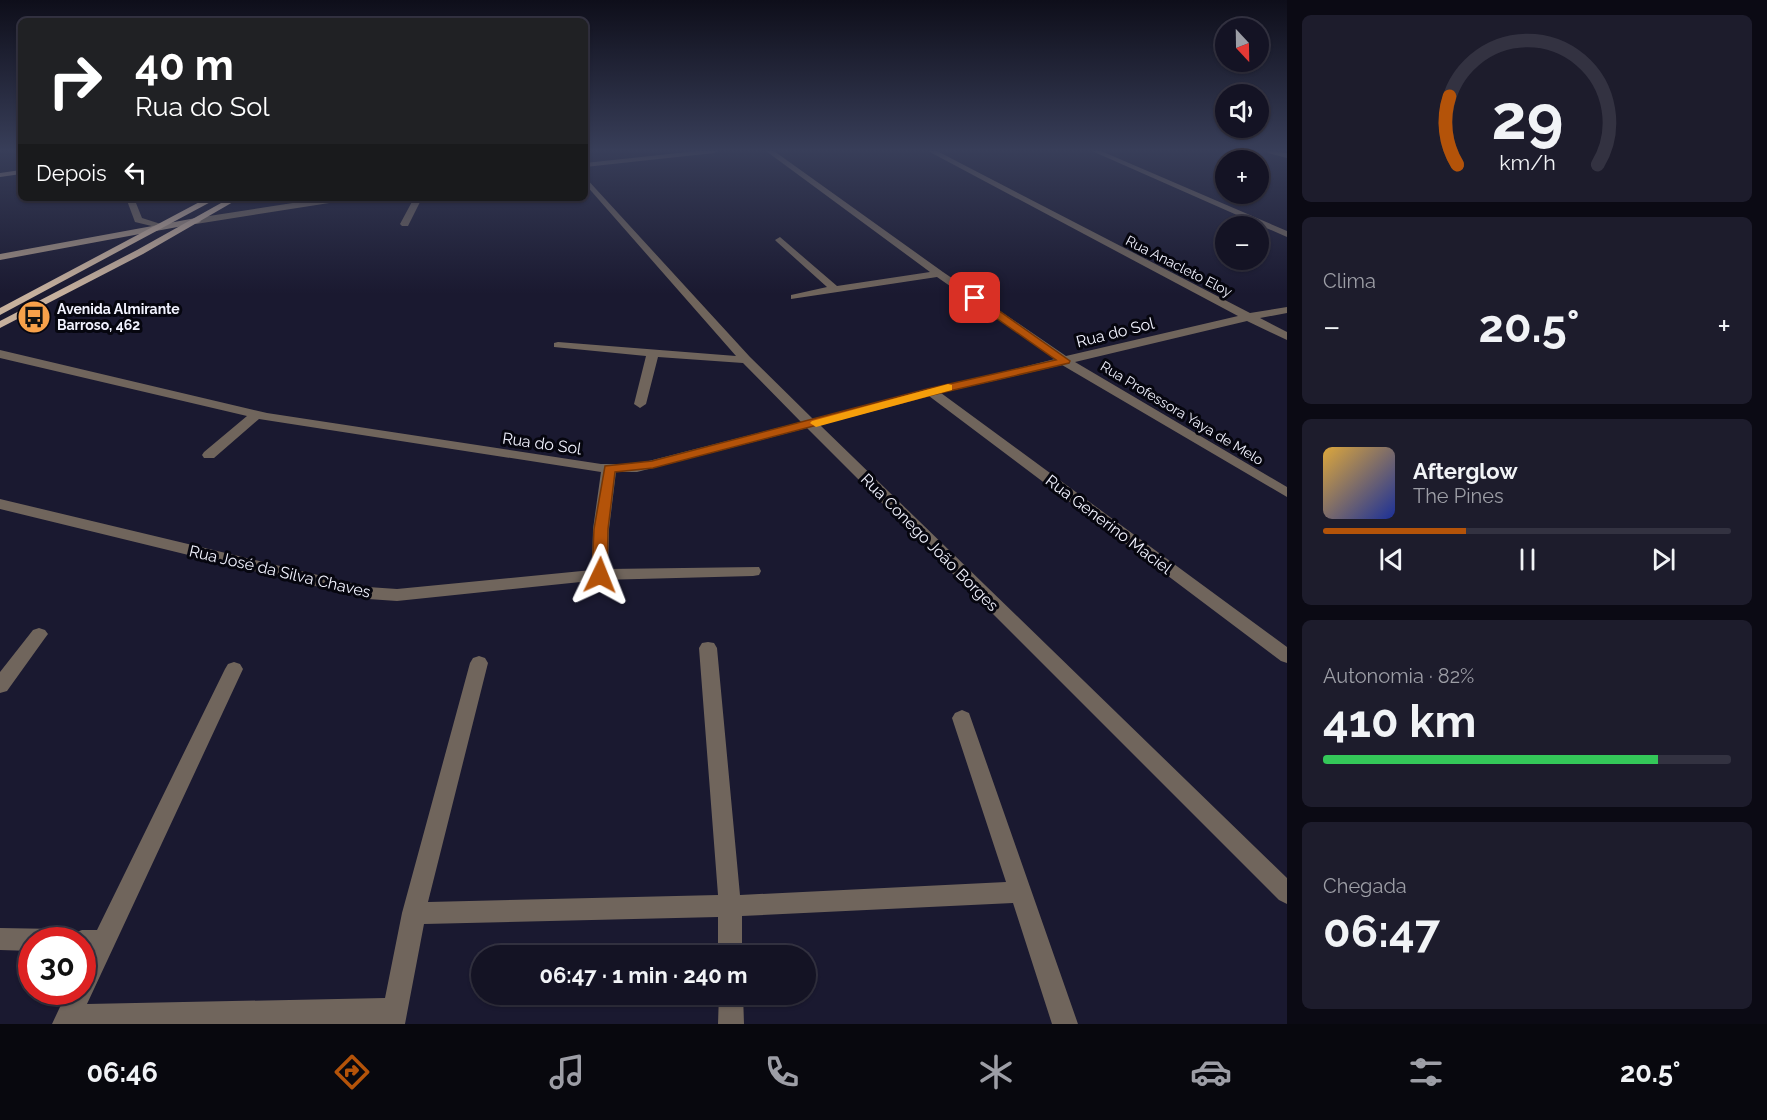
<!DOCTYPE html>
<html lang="pt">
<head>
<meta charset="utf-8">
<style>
	:root { --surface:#141324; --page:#1d1c2c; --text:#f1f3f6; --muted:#9d9ea6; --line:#333241; --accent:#b45309 }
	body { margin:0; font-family:Raleway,sans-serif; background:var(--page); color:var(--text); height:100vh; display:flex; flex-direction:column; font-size:22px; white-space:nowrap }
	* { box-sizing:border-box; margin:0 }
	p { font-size:20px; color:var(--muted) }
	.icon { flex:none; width:33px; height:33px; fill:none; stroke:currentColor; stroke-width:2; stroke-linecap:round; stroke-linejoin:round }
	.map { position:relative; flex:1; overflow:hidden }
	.panel { display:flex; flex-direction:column; gap:15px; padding:15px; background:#0b0a14; width:480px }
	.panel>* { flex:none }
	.banner { position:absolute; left:18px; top:18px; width:570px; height:183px; border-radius:9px; box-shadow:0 2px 4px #0004,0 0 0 2px var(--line); background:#202124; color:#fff; overflow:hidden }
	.needle { width:39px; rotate:158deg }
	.controls { position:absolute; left:1215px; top:18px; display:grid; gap:12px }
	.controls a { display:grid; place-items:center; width:54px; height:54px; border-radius:50%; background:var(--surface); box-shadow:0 2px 4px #0004,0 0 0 2px var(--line); font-size:30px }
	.speed { position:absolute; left:18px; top:927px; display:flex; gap:12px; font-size:30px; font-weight:700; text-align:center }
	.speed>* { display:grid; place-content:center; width:78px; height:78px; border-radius:50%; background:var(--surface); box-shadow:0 2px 4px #0004,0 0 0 2px var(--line); line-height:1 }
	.speed .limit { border:9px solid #d22; background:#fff; color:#111 }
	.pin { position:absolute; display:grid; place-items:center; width:51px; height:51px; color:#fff; margin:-26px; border-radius:12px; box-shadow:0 3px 9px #0006 }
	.me { position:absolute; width:66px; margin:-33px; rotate:2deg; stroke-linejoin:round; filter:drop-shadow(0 0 4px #0008) }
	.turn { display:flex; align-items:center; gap:21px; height:126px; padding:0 18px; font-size:27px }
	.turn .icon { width:78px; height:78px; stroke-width:2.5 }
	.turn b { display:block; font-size:42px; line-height:51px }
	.then { display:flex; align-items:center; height:57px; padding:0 18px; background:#0003; gap:12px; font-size:22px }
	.big { font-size:45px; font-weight:700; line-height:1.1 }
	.panel .card { flex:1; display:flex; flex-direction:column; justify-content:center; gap:9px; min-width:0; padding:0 21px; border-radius:9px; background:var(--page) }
	.panel .dial { align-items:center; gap:0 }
	.dial svg { height:156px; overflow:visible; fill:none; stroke:var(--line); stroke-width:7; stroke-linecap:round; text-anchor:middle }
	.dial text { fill:var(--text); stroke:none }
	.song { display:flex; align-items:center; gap:18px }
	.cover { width:72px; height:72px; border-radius:9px; background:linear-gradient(135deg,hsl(40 70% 55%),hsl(230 70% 35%)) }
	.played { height:6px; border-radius:3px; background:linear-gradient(90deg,var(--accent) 35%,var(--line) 35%) }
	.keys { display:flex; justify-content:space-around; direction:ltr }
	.heat { display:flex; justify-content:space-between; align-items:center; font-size:33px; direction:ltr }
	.charge { height:9px; border-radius:4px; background:linear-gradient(90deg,#34c759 82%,var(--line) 0) }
	.trip { position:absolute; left:471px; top:945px; width:345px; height:60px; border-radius:30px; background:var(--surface); box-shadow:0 2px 4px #0004,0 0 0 2px var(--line); font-weight:700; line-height:60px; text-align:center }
	.tab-bar { display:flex; height:96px; justify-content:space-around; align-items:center; background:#08080e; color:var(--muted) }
	.tab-bar .icon { width:42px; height:42px }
	.tab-bar .active { color:var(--accent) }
	.tab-bar b { font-size:27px; color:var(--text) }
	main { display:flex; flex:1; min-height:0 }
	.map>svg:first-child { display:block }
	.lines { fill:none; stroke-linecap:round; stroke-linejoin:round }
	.minor { fill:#70655c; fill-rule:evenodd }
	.tertiary { fill:#70655c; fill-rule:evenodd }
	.secondary { fill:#a08f81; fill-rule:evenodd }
	.primary { fill:#c6b09d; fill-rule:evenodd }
	.route { fill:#b45309; stroke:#753606; stroke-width:1.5 }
	.slow { fill:#f59e0b }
	.labels { text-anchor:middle; stroke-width:6; stroke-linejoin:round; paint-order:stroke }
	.far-street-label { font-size:14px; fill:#f1f2fe; stroke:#06060f }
	.far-poi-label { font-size:14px; font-weight:bold; fill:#f1f2fe; stroke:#06060f; text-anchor:start }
	.street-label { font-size:16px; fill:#f1f2fe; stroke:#06060f }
</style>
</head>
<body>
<main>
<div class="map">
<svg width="1287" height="1024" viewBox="0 0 1287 1024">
	<rect width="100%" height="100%" fill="#1a1930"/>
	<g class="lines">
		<path class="minor" d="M766,151H774L943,272L1066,356L1238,316L928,151H937L1250,313L1287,307V313L1260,318L1287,332V340L1247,321L1075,362L1287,487V497L1062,365L941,393L1287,647V663L1281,661L929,396L820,425L1287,878V904L1279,900L807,428L637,472H616L609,529L608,569L759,567L761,571L759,575L753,576L600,580L397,601L368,599L0,509V499L368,587L397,589L592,570L593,529L601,472L259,419L214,458H204L202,455L204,452L247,416L0,358V350L267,413L601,464H637L801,422L743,363L658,357L646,404L640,408L634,404L646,356L554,347V343L558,342L736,356L585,184V177L750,357L813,419L1055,359L937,277L791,299V295L827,287L777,242L775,240L780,237L837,286L930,272Z
			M1092,151H1101L1287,231V237Z
			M1267,151L1287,153V158L1268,153Z
			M126,198H134L142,218L164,225V229L135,222Z
			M414,198H422L408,226H402L400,224Z
			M39,628L45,630L48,634L45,638L7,691L0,693V672L33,630Z
			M708,642L714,643L717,648L740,895L1006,882L952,718L955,713L962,710L969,713L1078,1024H1052L1013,903L742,916V956H718V917L424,924L405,1024H52L67,992H82V960L86,953L82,952V940H70L74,933L82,930H97L225,669L228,664L234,662L240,664L243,669L87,1004L385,998L402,913L470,663L473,658L479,656L485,658L488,663L428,902L718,895L699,648L702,643Z
			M0,928L57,929L65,932L69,940H32V951L0,950Z
			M719,994H743L744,1024H718Z"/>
		<path class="tertiary" d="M697,151H718L714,153L585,167V163Z
			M325,198H346L342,201L196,224L191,221L196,218Z"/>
		<path class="secondary" d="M21,170V174L0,177V173Z
			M196,218L201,221L199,223L0,260V254Z"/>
		<path class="primary" d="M207,198H218L0,315V308Z
			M230,198H240L143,254L0,328V321L137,250Z"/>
	</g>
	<linearGradient id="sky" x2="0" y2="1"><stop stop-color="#0e0e1a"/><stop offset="0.51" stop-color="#383e59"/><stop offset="1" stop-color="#383e59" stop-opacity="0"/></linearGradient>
	<rect width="1287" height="294" fill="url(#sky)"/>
	<path class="route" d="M972,296H978L1070,361L1069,363L932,395L653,468L615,472L608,529L607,575L600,580L594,578L592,575L594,529L605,466L652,461L927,389L1056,360L972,301Z"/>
	<path class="slow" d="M948,384L952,385V390L816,427L810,423L812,421Z"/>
	<defs>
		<symbol id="bus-disc" viewBox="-11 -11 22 22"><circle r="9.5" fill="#f7a14a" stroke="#06060f"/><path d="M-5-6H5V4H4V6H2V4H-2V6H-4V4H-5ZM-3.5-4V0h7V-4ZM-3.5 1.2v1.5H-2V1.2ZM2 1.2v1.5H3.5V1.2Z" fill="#111"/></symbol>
	</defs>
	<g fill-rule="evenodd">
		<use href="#bus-disc" x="15" y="298" width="38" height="38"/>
	</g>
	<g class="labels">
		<g class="far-street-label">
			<text transform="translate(1179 266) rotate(27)" y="5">Rua Anacleto Eloy</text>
			<text transform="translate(1182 413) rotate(31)" y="5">Rua Professora Yaya de Melo</text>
		</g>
		<g class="far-poi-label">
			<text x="57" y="314">Avenida Almirante<tspan x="57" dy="16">Barroso, 462</tspan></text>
		</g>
		<g class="street-label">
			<text transform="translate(1115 332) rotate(-14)" y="6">Rua do Sol</text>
			<text transform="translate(542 443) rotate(8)" y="6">Rua do Sol</text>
			<text transform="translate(1109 524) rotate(37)" y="6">Rua Generino Maciel</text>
			<text transform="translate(930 542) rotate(45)" y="6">Rua Conego João Borges</text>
			<text transform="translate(280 571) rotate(13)" y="6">Rua José da Silva Chaves</text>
		</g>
	</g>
</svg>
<div class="controls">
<a><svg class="needle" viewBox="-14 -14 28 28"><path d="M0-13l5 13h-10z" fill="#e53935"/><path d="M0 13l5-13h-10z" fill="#9d9ea6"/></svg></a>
<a><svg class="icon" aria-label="sound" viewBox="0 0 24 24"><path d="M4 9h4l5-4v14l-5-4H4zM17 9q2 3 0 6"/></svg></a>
<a>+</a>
<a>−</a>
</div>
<div class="speed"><div class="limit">30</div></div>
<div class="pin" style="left:975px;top:298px;background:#d93025"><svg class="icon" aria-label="arrive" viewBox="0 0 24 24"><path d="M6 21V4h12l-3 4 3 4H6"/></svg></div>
<svg class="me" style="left:600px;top:575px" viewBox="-20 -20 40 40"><path d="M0-17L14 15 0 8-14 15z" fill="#b45309" stroke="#fff" stroke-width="4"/></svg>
<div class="trip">06:47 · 1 min · 240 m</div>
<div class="banner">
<div class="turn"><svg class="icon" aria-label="right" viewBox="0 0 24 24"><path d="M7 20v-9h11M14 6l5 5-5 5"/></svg><div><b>40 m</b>Rua do Sol</div></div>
<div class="then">Depois<svg class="icon" aria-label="left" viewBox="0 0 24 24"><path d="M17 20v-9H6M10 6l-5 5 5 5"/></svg></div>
</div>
</div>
<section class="panel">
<div class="card dial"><svg viewBox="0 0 100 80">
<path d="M14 69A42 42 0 1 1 86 69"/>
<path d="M14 69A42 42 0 0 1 10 34" stroke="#b45309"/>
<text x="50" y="56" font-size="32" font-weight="700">29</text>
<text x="50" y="72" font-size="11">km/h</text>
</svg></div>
<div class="card"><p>Clima</p>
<div class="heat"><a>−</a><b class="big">20.5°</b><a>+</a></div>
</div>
<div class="card">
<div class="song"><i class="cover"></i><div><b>Afterglow</b><p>The Pines</p></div></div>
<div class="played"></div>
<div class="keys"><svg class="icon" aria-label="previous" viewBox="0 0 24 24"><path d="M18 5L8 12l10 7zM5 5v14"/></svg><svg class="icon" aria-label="pause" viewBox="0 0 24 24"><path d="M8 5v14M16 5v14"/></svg><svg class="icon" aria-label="next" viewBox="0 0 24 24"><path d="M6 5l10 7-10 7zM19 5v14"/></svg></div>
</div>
<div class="card"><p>Autonomia · 82%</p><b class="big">410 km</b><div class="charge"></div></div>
<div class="card"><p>Chegada</p><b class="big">06:47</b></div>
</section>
</main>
<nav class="tab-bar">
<b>06:46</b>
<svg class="icon active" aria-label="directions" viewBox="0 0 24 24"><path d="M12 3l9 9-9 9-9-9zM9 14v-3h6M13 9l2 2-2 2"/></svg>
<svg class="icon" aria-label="music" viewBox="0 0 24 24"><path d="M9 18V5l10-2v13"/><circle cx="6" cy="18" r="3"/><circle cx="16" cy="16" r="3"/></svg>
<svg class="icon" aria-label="phone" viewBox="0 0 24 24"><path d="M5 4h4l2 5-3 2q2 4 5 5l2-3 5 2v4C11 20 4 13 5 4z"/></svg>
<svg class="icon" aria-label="climate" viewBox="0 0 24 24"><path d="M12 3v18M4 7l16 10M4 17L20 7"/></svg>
<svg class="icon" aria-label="car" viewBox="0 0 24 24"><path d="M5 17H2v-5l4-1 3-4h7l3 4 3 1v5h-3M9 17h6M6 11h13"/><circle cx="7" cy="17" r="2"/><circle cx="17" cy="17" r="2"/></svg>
<svg class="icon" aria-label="filters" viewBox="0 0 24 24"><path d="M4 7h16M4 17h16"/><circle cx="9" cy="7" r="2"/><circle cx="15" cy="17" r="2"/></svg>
<b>20.5°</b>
</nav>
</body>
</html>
